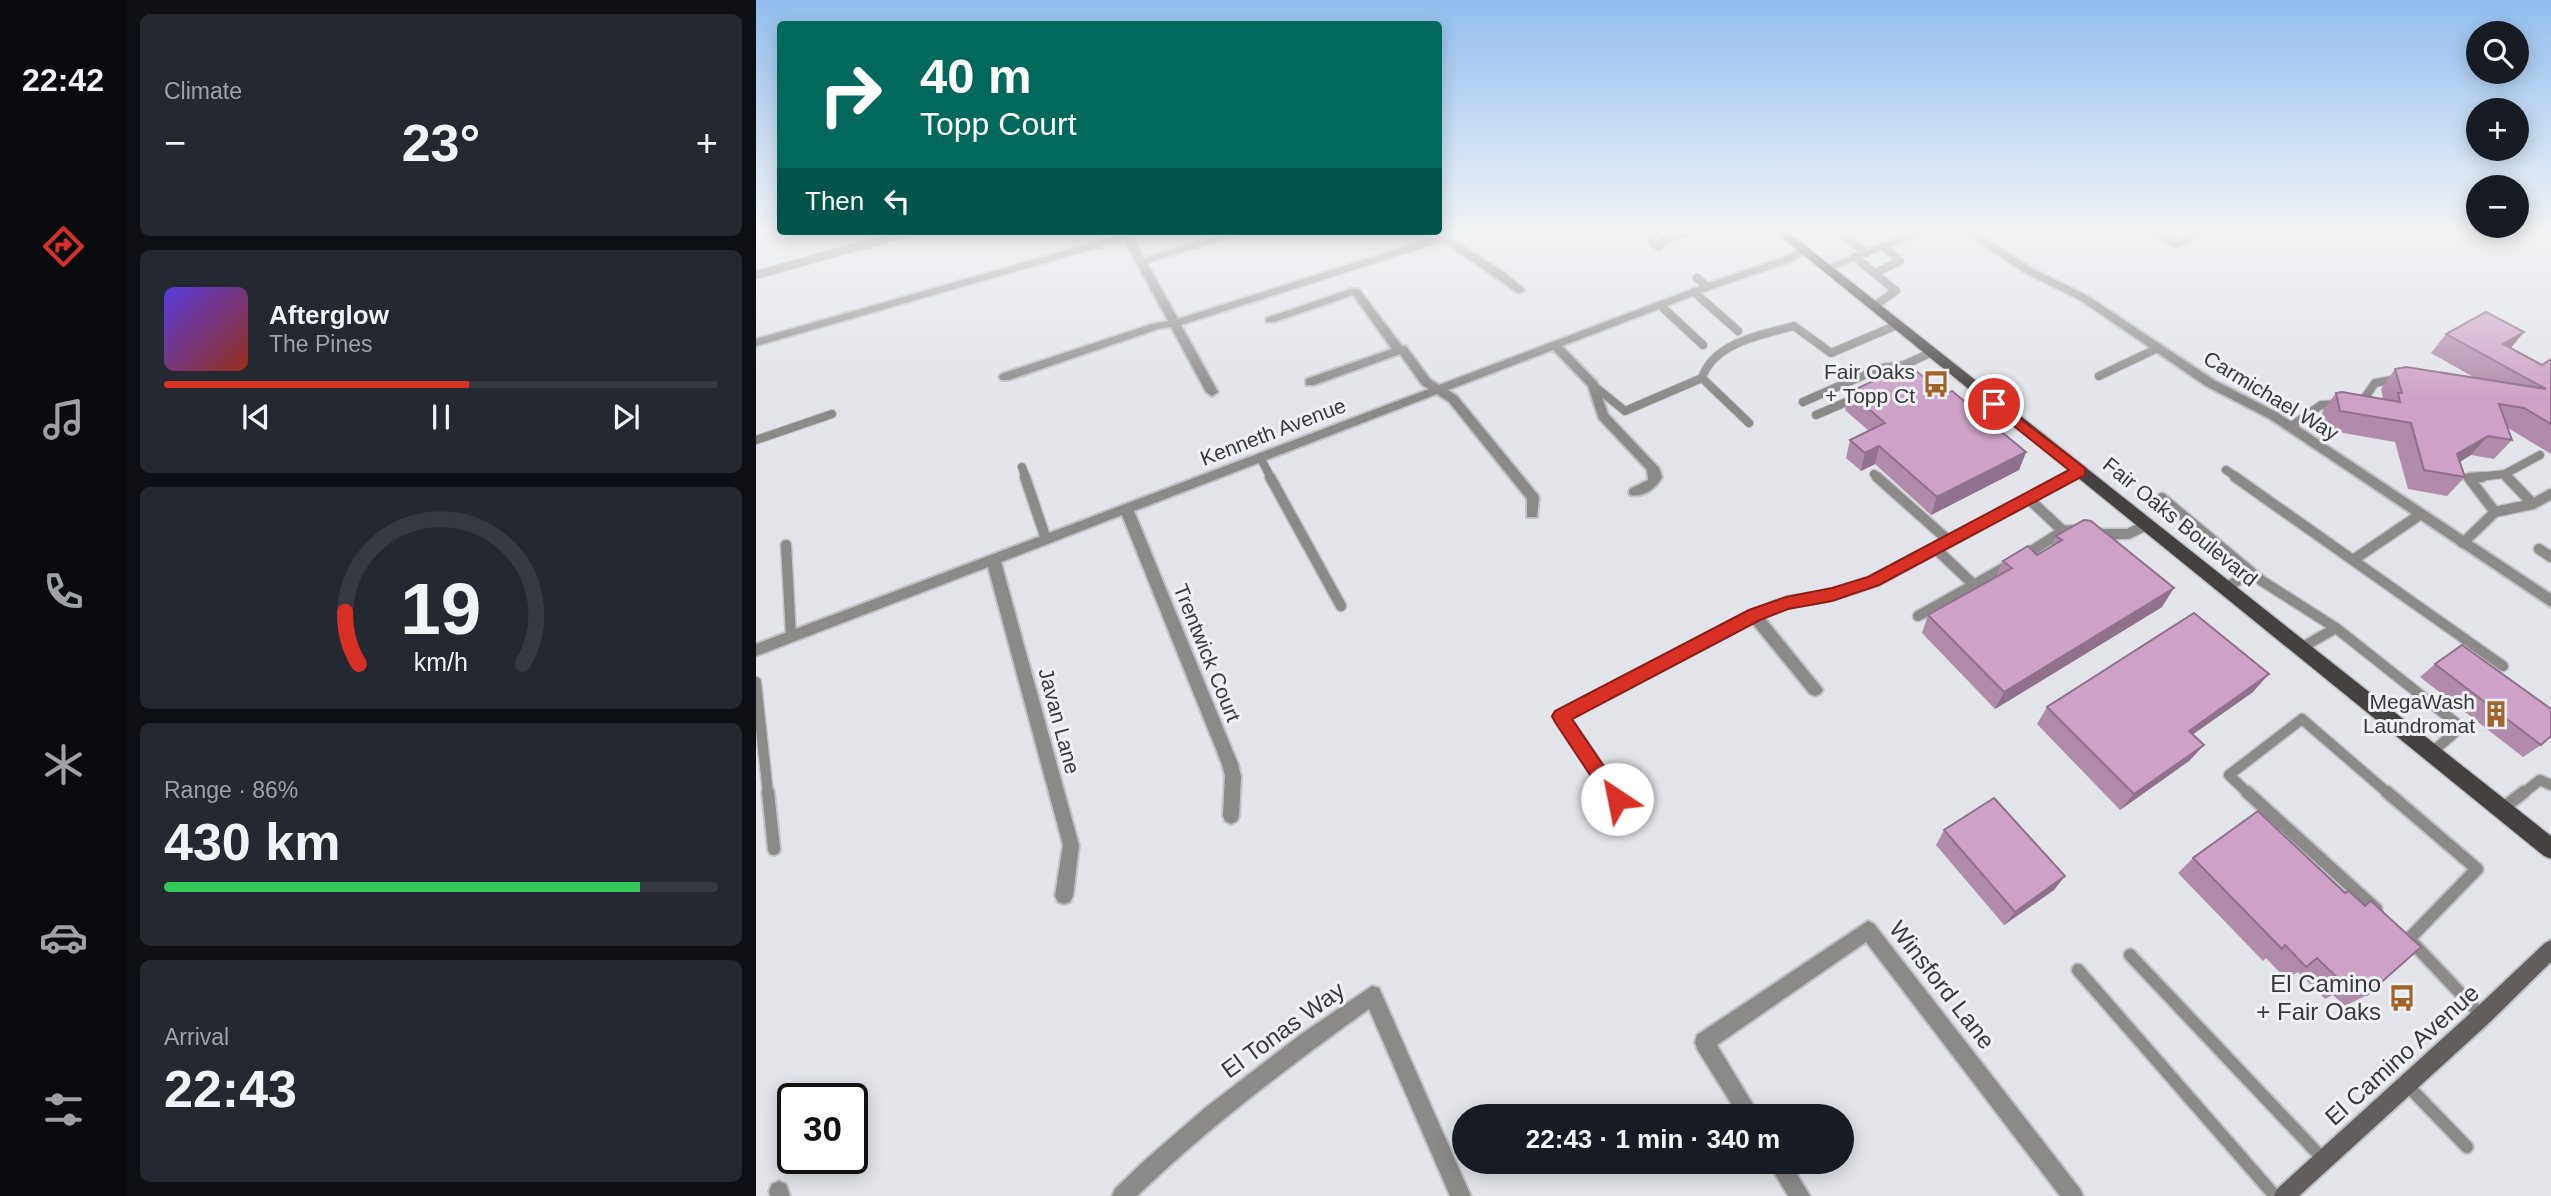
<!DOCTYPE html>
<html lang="en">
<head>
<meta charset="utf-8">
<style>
	:root { --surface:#171b24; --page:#242831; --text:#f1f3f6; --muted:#9ea1a6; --line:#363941; --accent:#d93025 }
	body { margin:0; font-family:Arial,sans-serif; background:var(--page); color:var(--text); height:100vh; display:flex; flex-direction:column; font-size:26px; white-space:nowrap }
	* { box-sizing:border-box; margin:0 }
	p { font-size:23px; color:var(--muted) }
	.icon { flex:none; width:38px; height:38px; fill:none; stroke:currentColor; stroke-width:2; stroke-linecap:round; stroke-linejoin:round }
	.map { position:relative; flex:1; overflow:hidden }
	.sheet { display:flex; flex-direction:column; gap:14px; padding:14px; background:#0d0f14; width:630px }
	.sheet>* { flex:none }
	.banner { position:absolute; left:21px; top:21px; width:665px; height:214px; border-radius:7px; box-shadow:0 4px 18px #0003; background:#00695c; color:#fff; overflow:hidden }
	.fabs { position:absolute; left:1710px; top:21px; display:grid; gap:14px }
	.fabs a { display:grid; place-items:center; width:63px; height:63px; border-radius:50%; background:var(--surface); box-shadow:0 4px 18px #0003; font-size:35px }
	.speed { position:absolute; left:21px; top:1083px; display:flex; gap:14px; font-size:35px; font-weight:700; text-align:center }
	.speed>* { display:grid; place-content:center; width:91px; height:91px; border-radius:50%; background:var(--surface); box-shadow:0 4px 18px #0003; line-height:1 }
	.speed .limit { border:4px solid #111; border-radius:10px; background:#fff; color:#111 }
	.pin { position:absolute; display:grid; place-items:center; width:60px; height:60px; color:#fff; margin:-30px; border:4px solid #fff; border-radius:50%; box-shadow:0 2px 7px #0007 }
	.me { position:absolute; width:77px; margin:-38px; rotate:326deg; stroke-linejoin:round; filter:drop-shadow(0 0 5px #0008) }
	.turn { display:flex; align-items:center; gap:24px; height:147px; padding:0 28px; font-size:32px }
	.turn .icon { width:91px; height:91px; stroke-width:2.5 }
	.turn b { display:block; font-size:49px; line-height:60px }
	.then { display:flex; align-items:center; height:66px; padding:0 28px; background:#0003; gap:14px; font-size:26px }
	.big { font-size:52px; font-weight:700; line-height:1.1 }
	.sheet .widget { flex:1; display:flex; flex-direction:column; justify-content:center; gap:10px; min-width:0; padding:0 24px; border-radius:10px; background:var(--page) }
	.sheet .dial { align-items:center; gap:0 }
	.dial svg { height:182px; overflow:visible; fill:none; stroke:var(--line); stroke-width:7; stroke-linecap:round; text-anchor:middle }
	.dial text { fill:var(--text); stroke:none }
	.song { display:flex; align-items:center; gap:21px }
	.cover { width:84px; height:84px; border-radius:10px; background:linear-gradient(135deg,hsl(250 70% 55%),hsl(10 70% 35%)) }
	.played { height:7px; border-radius:4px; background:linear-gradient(90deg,var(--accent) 55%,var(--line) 55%) }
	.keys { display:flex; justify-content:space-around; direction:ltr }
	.heat { display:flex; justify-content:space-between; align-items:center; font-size:38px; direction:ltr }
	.charge { height:10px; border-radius:5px; background:linear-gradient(90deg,#34c759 86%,var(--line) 0) }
	.trip { position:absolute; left:696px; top:1104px; width:402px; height:70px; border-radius:35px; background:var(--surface); box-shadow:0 4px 18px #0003; font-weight:700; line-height:70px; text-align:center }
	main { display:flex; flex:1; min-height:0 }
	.dock { display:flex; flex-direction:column; width:126px; justify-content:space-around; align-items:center; background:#090b0e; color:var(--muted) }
	.dock .icon { width:49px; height:49px }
	.dock .selected { color:var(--accent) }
	.dock b { font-size:32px; color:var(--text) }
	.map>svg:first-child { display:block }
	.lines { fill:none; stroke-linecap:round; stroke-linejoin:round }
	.lane-far2-casing { stroke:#c0c2c6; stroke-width:10 }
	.lane-far1-casing { stroke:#c0c2c6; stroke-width:13 }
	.lane-casing { stroke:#c0c2c6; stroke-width:16 }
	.street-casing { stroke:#c0c2c6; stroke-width:4 }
	.secondary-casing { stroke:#c0c2c6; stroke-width:4 }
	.primary-casing { stroke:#c0c2c6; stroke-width:3 }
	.lane-far2 { stroke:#8c8989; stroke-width:8 }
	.lane-far1 { stroke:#8c8989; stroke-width:10 }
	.lane { stroke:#8c8989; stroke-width:12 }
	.street { fill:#8c8989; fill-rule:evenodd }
	.secondary { fill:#625e5e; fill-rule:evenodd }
	.primary { fill:#454140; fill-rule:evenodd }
	.wall { fill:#b08baa }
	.shaded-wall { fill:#90718b }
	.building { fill:#cda2c6; stroke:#90718b; stroke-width:2 }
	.route { fill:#d93025; stroke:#8d1f18; stroke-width:2 }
	.labels { text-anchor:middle; stroke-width:6; stroke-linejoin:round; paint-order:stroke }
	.poi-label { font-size:21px; fill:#3a3a3c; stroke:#f0f1f7; text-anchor:end }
	.street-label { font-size:21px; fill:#3a3a3c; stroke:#f0f1f7 }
	.near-poi-label { font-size:24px; fill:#3a3a3c; stroke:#f0f1f7; text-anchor:end }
	.near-street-label { font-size:24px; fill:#3a3a3c; stroke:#f0f1f7 }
</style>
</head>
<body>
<main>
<nav class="dock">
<b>22:42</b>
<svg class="icon selected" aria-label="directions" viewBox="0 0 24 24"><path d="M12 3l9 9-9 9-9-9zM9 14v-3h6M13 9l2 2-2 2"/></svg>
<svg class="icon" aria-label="music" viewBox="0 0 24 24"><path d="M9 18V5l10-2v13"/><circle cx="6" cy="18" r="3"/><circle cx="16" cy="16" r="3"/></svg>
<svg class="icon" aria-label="phone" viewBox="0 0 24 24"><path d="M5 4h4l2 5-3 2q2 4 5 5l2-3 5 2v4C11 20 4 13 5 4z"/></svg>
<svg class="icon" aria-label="climate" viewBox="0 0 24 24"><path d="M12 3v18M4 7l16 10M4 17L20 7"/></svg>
<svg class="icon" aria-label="car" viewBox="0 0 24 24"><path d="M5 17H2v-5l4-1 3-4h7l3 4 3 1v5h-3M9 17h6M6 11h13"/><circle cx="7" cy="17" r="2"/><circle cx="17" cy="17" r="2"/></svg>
<svg class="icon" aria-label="filters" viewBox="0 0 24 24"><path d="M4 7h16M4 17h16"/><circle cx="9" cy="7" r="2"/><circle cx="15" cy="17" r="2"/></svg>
</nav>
<section class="sheet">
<div class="widget"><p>Climate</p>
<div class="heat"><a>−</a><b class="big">23°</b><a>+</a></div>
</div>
<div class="widget">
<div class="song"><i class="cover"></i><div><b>Afterglow</b><p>The Pines</p></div></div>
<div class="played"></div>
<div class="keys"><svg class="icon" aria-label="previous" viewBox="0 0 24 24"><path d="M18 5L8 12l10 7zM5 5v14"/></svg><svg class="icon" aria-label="pause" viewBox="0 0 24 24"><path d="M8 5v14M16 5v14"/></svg><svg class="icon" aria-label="next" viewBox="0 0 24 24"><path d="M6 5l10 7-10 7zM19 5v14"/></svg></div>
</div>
<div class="widget dial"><svg viewBox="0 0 100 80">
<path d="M14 69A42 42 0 1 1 86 69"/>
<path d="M14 69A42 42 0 0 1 8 46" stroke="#d93025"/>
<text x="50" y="56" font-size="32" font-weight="700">19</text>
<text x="50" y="72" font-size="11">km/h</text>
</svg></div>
<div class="widget"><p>Range · 86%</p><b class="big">430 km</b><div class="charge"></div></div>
<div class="widget"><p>Arrival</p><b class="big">22:43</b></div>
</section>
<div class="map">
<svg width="1795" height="1196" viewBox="0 0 1795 1196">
	<rect width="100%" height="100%" fill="#e2e4e9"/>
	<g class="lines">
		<defs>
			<path id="lane-far2" d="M1081,231L1110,253
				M898,244L894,233L901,231
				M902,247L908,240L935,231
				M1099,257L1140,291L1118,306
				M1119,273L1144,261L1127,246
				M0,275L157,231
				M941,278L951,287
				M938,292L982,331
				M904,305L947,345
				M1343,376L1402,348
				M946,378C958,342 1006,335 1038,326L1075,353L1141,325
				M837,385L869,411L946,378L993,423
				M1047,402L1124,368L1148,365L1174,353
				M1605,403L1619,383L1641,379
				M1060,415L1102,397
				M1534,427L1565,405L1583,404
				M0,440L76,414
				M504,457L515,478
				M266,467L270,478
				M1470,470L1482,478
				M1118,474L1123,478
				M1749,474L1784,455
				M1713,478L1749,474L1753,478"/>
			<path id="lane-far1" d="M269,477L290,539
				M514,477L585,606
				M1121,477L1193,541
				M1479,477L1747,666
				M1726,477L1713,478L1739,512
				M1406,498L1506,581L1580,628L1705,727L1675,753
				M1273,499L1307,531
				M1777,504L1795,494
				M1739,512L1777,504L1751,477
				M1342,534H1372L1391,525
				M1707,543L1739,512
				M30,545L35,636
				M1179,548L1218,585
				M1783,549L1795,557
				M1266,557L1307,531L1320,530
				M1597,560L1665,514
				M1470,588L1495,572
				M1162,616L1253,565
				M1545,648L1580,628
				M0,682L12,794
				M1493,794L1473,775L1546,719L1633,794
				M1766,794L1784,780L1795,785"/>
			<path id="lane" d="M12,792L18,849
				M1491,792L1620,909
				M1631,792L1721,869L1653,939
				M1746,809L1768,792
				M1655,941L1726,1016
				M1374,955L1568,1160
				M1322,970L1519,1196
				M1651,1085L1711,1147"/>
			<path id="street" d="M478,231H494L391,263L422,319L689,234L749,273L769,290L764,293L760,292L687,241L425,325L462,392L456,396L450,392L415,327L402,329L253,380H245L243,377L245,374L396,324L412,321L368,240L0,346V339L371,233L376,236L388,258Z
				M1159,231H1173L1074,270L1070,271L1065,268Z
				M1207,231H1218L1277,269L1332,296L1458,380L1522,413L1795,594V607L1514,419L1450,386L1324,300L1269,273Z
				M1392,231H1404L1420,241L1442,231H1455L1420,248Z
				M1786,231H1795V236Z
				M1048,247L1053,250L1052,252L1034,262L955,289L806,346L841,382L852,414L903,468L906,477C901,488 887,498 874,495L873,492L874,489L892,480L891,470L843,419L832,386L797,350L692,390L701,396L782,495L783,498L781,517H771V499L693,402L681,394L378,511L482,764L485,776L483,816L481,821L475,824L469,821L467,816L469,776L466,764L366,515L245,562L323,845L317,896L314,902L308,904L302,902L299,896L307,845L232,567L0,656V644L673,389L666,385L644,354L558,385H550V379L636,349L597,295L518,322H510V318L595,289H603L646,346H650L674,379L683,385L947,285L1026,258Z
				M1324,467L1328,468L1330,471L1328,474L1123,585L1076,600L1031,608L1008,617L1064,686L1067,690L1064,694L1059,696L1054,694L996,623L815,719L867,794L869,799L867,804L861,806L855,804L800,722L797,717L800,712L993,611L1030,597L1076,590L1113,577Z
				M1112,921L1118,924L1324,1189L1327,1196H1304L1110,942L961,1045L1004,1116H983L941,1049L939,1042L941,1035Z
				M616,986L623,988L715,1196H694L613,1009C532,1067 453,1127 381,1196H356L359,1189L388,1161L449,1108L544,1035Z
				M1012,1162H1034L1054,1196H1032Z
				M23,1181L30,1184L34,1196H14L13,1191L16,1184Z"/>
			<path id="secondary" d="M1795,940V962L1733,1023L1543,1196H1518L1521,1189L1719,1009L1789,943Z"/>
			<path id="primary" d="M1018,231H1031L1795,836V859L1788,856Z"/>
		</defs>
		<use href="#lane-far2" class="lane-far2-casing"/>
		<use href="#lane-far1" class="lane-far1-casing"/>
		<use href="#lane" class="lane-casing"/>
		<use href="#street" class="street-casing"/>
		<use href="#secondary" class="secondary-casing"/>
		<use href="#primary" class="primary-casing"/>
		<use href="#lane-far2" class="lane-far2"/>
		<use href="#lane-far1" class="lane-far1"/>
		<use href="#lane" class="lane"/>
		<use href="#street" class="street"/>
		<use href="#secondary" class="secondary"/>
		<use href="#primary" class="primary"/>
	</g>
	<path class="wall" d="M1768,332L1755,348L1786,365L1795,359V454L1752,428L1756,440L1738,459L1715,455L1704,462L1709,477L1691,496L1652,489L1639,442L1570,430L1566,412L1580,393L1627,399L1625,389L1639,369L1719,378L1675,353L1690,334Z
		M1093,392L1189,395L1270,452L1263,470L1175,515L1119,464L1105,471L1090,458L1094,440L1113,431L1089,410Z
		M1300,536L1406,607L1239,709L1166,633L1172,615L1240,577L1247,561L1281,555L1295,547Z
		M1679,664L1785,745L1767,757L1664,677Z
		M1497,692L1437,734L1448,745L1433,761L1364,810L1281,724L1291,707Z
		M1188,830L1309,876L1298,890L1248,925L1180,845Z
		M1437,858L1589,893L1608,905L1615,901L1611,995L1589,1006L1577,995L1569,999L1542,972L1530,979L1510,958L1507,961L1422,873Z"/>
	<path class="shaded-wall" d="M1768,332L1751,352L1747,344Z
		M1732,436L1715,455L1684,473L1701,454Z
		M1123,446L1119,464L1105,471L1109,453Z
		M1270,452L1263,470L1175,515L1181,497Z
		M1418,588L1406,607L1239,709L1248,692Z
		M1513,674L1497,692L1419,747L1433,731Z
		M1448,745L1433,761L1364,810L1378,794Z
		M1309,876L1298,890L1248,925L1259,912Z"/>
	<path class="building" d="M1730,312L1768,332L1747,344L1786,365L1795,359V424L1768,408L1743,404L1756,440L1732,436L1701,454L1709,477L1668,470L1655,423L1584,411L1580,393L1586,392L1644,402L1642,393H1646L1639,369L1650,367L1790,389L1690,334Z
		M1153,365L1189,395L1196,391L1270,452L1181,497L1123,446L1109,453L1094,440L1129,423L1093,392Z
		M1328,520L1335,521L1418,588L1248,692L1172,615L1256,568L1247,561L1272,546L1281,555L1306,540L1300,536Z
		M1438,613L1513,674L1433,731L1448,745L1378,794L1291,707Z
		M1706,645L1795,709V736L1785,745L1679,664Z
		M1238,798L1309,876L1259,912L1188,830Z
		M1502,811L1589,893L1593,891L1609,906L1615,901L1665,947L1611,995L1597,982L1591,987L1561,958L1550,967L1529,945L1526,949L1437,858Z"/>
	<linearGradient id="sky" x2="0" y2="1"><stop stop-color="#91beef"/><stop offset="0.58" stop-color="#f2f3f5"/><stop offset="1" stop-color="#f2f3f5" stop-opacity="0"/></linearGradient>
	<rect width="1795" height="398" fill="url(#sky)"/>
	<path class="route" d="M1238,399L1329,468V475L1123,585L1076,601L1032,609L1004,620L816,719L870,799L867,805L861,808L854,805L799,722L796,716L799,711L993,610L1030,597L1076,588L1112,577L1313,470L1234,407V400Z"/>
	<defs>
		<symbol id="bus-bare" viewBox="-9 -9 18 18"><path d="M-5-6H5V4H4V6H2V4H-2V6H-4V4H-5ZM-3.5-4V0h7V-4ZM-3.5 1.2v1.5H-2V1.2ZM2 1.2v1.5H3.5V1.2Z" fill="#a16328" stroke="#f0f1f7" stroke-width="2.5" paint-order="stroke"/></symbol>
		<symbol id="building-bare" viewBox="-9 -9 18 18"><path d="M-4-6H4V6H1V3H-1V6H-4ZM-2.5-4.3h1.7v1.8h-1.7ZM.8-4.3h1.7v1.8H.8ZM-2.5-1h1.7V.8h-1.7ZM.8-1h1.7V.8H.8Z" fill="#a16328" stroke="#f0f1f7" stroke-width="2.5" paint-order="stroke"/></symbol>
	</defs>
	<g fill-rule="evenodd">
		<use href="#bus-bare" x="1161" y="365" width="38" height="38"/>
		<use href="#building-bare" x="1721" y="695" width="38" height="38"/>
		<use href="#bus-bare" x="1627" y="979" width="38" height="38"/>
	</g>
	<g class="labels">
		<g class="poi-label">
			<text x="1159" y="379">Fair Oaks<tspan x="1159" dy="24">+ Topp Ct</tspan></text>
			<text x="1719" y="709">MegaWash<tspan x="1719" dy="24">Laundromat</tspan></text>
		</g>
		<g class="street-label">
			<text transform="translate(1515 396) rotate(31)" y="7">Carmichael Way</text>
			<text transform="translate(517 432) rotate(-21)" y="7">Kenneth Avenue</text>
			<text transform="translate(1424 522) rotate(39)" y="7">Fair Oaks Boulevard</text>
			<text transform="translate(451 653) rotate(68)" y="7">Trentwick Court</text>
			<text transform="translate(303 721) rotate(75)" y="7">Javan Lane</text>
		</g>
		<g class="near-poi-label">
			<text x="1625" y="992">El Camino<tspan x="1625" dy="28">+ Fair Oaks</tspan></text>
		</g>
		<g class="near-street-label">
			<text transform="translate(1186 985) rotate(52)" y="8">Winsford Lane</text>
			<text transform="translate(527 1030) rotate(-36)" y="8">El Tonas Way</text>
			<text transform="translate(1646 1055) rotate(-42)" y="8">El Camino Avenue</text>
		</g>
	</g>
</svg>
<div class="fabs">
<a><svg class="icon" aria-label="search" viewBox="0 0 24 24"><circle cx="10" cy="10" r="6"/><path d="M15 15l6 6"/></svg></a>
<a>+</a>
<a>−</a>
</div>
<div class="speed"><div class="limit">30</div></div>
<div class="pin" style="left:1238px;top:404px;background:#d93025"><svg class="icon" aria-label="arrive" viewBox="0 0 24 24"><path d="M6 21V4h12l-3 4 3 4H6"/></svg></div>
<svg class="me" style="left:861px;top:799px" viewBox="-20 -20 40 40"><circle r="19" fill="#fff"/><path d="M0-13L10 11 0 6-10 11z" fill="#d93025"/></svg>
<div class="trip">22:43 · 1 min · 340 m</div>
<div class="banner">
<div class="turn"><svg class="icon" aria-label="right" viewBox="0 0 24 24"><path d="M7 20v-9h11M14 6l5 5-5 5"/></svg><div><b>40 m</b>Topp Court</div></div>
<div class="then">Then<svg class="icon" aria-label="left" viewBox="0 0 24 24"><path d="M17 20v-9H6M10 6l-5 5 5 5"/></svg></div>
</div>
</div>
</main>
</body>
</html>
